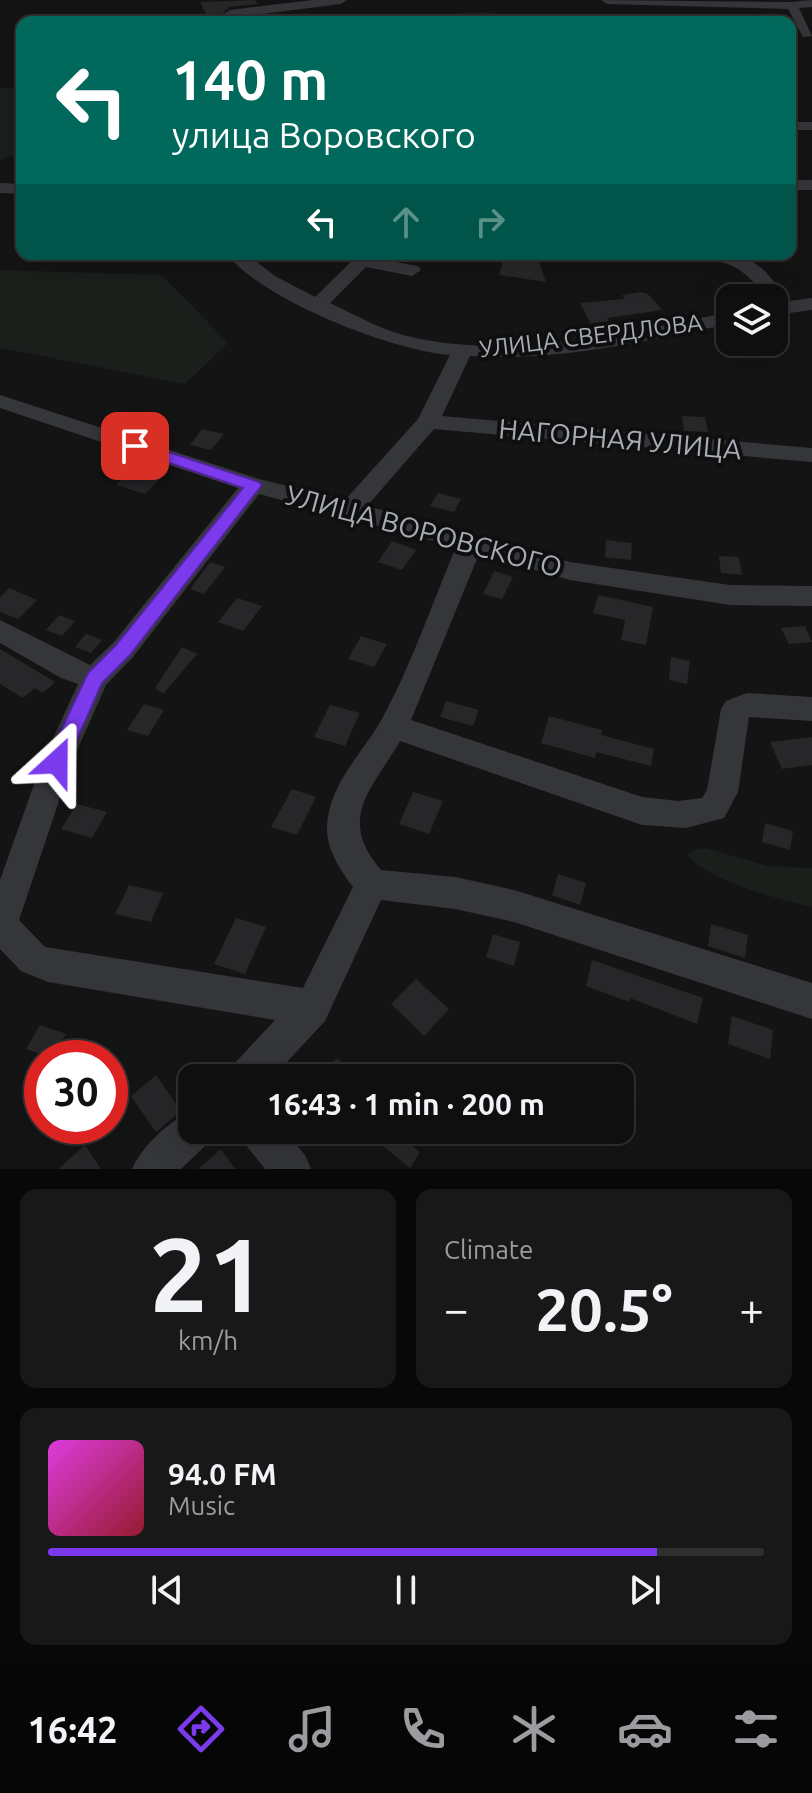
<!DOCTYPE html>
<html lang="en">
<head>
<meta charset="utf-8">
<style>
	:root { --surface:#0f0f10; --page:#181819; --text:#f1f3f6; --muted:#9b9c9f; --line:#2f2f30; --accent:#7c3aed }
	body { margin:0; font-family:Ubuntu,sans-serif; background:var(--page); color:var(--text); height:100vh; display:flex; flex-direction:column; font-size:30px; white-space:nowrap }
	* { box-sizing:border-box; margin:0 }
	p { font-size:26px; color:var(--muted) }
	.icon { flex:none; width:44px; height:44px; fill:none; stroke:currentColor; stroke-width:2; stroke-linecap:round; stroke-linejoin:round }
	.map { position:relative; height:1169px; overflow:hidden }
	.drawer { display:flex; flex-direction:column; gap:20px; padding:20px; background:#080809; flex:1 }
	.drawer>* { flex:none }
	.top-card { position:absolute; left:16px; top:16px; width:780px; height:244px; border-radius:16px; box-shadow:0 8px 32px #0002,0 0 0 2px var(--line); background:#00695c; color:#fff; overflow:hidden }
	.fabs { position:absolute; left:716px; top:284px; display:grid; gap:16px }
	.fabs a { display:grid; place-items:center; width:72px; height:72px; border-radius:16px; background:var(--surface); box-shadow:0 8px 32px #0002,0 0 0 2px var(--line); font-size:40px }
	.speed { position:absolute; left:24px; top:1040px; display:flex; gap:16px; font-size:40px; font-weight:700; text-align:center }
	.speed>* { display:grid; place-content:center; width:104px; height:104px; border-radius:50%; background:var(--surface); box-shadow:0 8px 32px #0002,0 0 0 2px var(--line); line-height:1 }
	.speed .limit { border:12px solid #d22; background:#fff; color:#111 }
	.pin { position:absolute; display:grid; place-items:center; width:68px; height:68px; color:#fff; margin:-34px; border-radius:16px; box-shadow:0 4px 12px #0006 }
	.me { position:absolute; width:88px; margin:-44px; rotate:24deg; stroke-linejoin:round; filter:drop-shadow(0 0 6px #0008) }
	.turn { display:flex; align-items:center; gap:28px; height:168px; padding:0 24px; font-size:36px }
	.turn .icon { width:104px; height:104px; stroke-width:2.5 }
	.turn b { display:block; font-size:56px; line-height:68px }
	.lanes { display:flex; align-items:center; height:76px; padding:0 24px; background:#0003; justify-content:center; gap:40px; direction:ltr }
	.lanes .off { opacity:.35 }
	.big { font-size:60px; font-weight:700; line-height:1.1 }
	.drawer .card { flex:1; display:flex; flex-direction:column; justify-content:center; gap:12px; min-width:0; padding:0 28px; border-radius:16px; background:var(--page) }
	.drawer .dial { align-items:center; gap:0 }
	.dial b { font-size:104px; line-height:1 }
	.song { display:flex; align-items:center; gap:24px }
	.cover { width:96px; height:96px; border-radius:12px; background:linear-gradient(135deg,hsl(300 70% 55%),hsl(350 70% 35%)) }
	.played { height:8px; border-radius:4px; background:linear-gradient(90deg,var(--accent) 85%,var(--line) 85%) }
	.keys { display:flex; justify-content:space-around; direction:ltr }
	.heat { display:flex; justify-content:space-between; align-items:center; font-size:44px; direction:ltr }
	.drawer .tiles { flex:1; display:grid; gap:20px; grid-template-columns:1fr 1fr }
	.card:last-child { grid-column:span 2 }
	.trip { position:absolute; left:178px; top:1064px; width:456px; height:80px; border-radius:16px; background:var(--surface); box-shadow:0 8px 32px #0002,0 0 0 2px var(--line); font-weight:700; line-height:80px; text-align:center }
	.dock { display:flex; height:128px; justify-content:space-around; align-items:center; background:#060606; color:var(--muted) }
	.dock .icon { width:56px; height:56px }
	.dock .active { color:var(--accent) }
	.dock b { font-size:36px; color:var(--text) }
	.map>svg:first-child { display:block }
	.green { fill:#1a1f1b }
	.building { fill:#272729 }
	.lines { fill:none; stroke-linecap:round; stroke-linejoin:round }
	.minor { fill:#35363a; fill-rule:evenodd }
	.route { fill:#7c3aed; stroke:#51269a; stroke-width:2 }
	.labels { text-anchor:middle; stroke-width:8; stroke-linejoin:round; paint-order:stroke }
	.far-street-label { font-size:24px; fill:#a7acb4; stroke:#0f0f10 }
	.street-label { font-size:28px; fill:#a7acb4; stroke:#0f0f10 }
</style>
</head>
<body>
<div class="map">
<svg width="812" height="1169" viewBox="0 0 812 1169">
	<rect width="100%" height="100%" fill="#141415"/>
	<path class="green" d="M482,12L573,22H441L461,13Z
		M0,88H22V151L0,161Z
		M0,270L162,275L228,343L185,384L0,348Z
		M706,848L767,866L812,868V907C782,901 704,879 687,854L695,849Z"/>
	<path class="building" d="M255,0L258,4L230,7L221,15L230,21L267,16L271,22H210L200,2Z
		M505,254H536L546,282L499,275Z
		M641,292L648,294L662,310L607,318L611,324L592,326L580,303L625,299L622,295Z
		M682,416L705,417L708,432L684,431Z
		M202,429L224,434L211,450L190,445Z
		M134,467L162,477L145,494L116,485Z
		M438,493L461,499L454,512L430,506Z
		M606,540L632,543L631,560L605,557Z
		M392,541L416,550L402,570L378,562Z
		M719,556L739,557L742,575L721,573Z
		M210,562L225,567L204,594L190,589Z
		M494,571L513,577L502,599L483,594Z
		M9,588L37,600L18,619L0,612V597Z
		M598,595L653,607L646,645L621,640L625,620L593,613Z
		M237,598L262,606L243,631L218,622Z
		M59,615L75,621L62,636L46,630Z
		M805,626L812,642L789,644L781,628Z
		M86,634L102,640L91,653L75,647Z
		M361,636L387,644L374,667L348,659Z
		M182,647L197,654L163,694L155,688Z
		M0,649L55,682L43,693L35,688L23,698L0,684Z
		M671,657L690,661L687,684L669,680Z
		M446,701L479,710L473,726L440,717Z
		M144,704L164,710L148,736L127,730Z
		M330,705L360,713L345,746L314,737Z
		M549,716L602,730L601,735L654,749L651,766L596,752L595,758L541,743Z
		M812,737V765L782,769L770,742Z
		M292,789L316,797L297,835L271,827Z
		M413,792L443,801L429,834L399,824Z
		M77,804L107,812L92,838L61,829Z
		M765,823L793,831L790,850L762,842Z
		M558,874L586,883L580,905L552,895Z
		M129,885L163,893L151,922L115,914Z
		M236,918L266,927L245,974L214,964Z
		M711,924L748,935L745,958L708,946Z
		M493,934L520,942L514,966L486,957Z
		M592,960L703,998L697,1024L630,998L629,1002L586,986Z
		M416,979L449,1009L424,1036L391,1004Z
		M732,1016L773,1030L770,1059L728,1044Z
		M40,1025L66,1034L52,1058L26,1049Z
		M337,1058L358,1078H319Z
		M156,1075L181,1111L156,1132L131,1096Z
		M363,1130H422L412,1146L420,1152L410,1168Z
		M85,1145L101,1169H58Z
		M221,1149L235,1169H198Z"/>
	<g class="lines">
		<path class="minor" d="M313,0H347L341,4L230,18L224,14L230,10Z
			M601,0L792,2L812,0V7L799,8L812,36L803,37L788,9L607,4Z
			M790,122H812V130H790Z
			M790,180H812V190H790Z
			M0,183L22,184V194L0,193Z
			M227,254H246L275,276L315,297L356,257L362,256L418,266L421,270L412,276L366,267L330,303C354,314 377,328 403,335C509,362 625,333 730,312V324C645,341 557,362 470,356L442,416L812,448V462L434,429L367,506L570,562L730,585L812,586V606L730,605L570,580L479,554L411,720L642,797L678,801L702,798L707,790L721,709L726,701L747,693L812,697V721L749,717L738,792L724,818L686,828L642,825L400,741C373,788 336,818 381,870L455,877L514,890L812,983V1019L514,922L455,909L381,900L325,1021L272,1078H227L233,1065L275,1020L48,982L21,971L0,949V880L42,762L78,684L61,678L0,643V620L90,665L113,643L238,488L0,408V395L259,479L345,500L418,419L450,355C393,351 262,300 227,254ZM259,494L456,547C432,604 412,663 383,717C364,752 329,783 327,826C326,848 340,870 353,887L303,988L45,947L19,920L72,762L106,685L133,657Z
			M662,254L744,255L764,270L790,301L812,298V310L774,315V298H768C732,255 722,260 669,262L663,261Z
			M192,1111V1130H213L207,1144L181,1169H132C142,1146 169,1121 192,1111Z
			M239,1130H284L305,1155L311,1169H265L245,1144Z"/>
	</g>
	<path class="route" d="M135,441L259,482L262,485L130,655L102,683L64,769L57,771L49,769L46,762L88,673L116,645L243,488L129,449L127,446Z"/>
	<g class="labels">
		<g class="far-street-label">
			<text transform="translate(591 336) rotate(-7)" y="8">УЛИЦА СВЕРДЛОВА</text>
		</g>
		<g class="street-label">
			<text transform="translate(620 439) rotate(5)" y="10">НАГОРНАЯ УЛИЦА</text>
			<text transform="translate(424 531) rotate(15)" y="10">УЛИЦА ВОРОВСКОГО</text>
		</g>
	</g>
</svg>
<div class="fabs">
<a><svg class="icon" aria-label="layers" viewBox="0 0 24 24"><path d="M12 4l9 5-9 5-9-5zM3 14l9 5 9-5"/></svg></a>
</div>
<div class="speed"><div class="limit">30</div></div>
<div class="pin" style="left:135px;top:446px;background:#d93025"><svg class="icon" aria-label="arrive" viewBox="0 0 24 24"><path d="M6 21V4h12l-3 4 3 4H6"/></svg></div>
<svg class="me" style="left:57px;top:762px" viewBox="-20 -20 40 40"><path d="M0-17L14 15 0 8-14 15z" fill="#7c3aed" stroke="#fff" stroke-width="4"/></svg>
<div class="trip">16:43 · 1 min · 200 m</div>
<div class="top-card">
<div class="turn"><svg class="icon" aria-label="left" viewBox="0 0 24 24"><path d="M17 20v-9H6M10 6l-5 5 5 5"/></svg><div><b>140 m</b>улица Воровского</div></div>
<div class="lanes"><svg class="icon" aria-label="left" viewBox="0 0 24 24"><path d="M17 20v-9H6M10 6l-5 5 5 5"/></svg><svg class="icon off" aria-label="ahead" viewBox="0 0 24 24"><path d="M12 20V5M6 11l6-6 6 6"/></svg><svg class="icon off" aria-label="right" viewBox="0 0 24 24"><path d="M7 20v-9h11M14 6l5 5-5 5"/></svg></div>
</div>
</div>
<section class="drawer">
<div class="tiles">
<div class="card dial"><b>21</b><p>km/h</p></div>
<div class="card"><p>Climate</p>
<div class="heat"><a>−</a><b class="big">20.5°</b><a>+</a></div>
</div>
<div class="card">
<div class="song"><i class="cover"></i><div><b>94.0 FM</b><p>Music</p></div></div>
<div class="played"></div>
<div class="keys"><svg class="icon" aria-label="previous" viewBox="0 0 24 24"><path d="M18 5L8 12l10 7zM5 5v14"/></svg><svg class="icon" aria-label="pause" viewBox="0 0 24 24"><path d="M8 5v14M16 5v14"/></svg><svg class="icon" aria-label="next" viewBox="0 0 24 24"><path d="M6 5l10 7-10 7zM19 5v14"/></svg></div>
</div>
</div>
</section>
<nav class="dock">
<b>16:42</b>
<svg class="icon active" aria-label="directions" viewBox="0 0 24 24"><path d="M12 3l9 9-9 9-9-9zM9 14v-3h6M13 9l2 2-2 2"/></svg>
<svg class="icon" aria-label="music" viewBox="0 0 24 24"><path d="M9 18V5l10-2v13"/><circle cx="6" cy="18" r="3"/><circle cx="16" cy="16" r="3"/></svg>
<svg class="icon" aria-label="phone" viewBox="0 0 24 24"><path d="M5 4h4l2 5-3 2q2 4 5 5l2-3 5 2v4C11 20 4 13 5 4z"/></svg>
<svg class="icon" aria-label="climate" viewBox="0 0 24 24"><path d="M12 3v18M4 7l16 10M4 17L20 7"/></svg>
<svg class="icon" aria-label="car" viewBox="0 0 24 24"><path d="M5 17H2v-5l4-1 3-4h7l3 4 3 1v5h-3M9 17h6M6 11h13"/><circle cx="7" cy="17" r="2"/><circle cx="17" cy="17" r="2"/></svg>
<svg class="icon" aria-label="filters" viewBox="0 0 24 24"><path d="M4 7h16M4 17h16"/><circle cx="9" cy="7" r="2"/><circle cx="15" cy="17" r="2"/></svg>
</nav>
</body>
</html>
